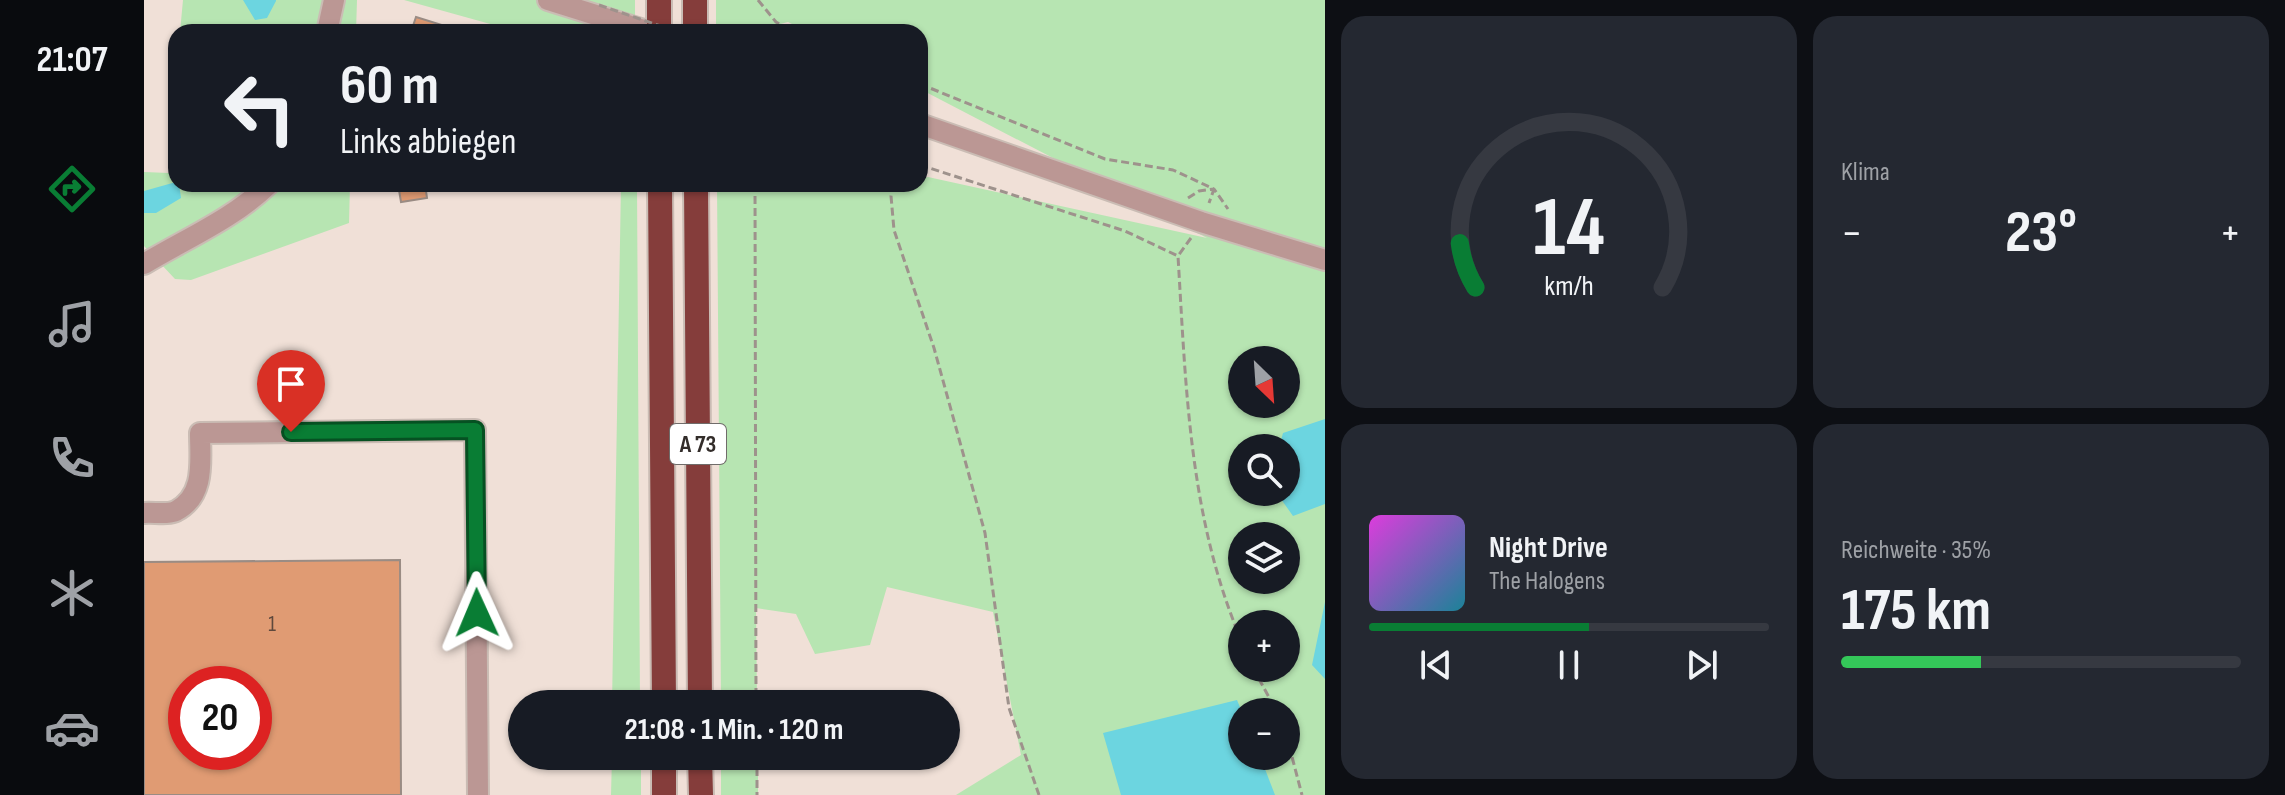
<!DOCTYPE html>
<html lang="de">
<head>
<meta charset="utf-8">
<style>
	:root { --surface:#171b24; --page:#242831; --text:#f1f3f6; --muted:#9ea1a6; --line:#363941; --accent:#097d34 }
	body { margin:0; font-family:"Sofia Sans Condensed",sans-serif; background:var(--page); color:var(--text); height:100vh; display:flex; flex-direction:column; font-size:30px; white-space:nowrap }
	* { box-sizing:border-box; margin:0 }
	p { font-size:26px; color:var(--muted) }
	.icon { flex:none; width:44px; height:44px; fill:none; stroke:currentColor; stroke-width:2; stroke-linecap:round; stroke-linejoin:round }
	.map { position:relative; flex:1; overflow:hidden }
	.panel { display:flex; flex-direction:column; gap:16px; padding:16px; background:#0d0f14; width:960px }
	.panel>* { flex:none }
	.banner { position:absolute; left:24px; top:24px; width:760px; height:168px; border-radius:24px; box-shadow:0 2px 6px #0004; background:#171b24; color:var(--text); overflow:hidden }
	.needle { width:52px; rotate:155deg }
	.tools { position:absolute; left:1084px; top:346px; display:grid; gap:16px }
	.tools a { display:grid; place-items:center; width:72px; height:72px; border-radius:50%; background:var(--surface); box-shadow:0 2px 6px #0004; font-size:40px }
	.speed { position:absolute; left:24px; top:666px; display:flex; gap:16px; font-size:40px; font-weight:700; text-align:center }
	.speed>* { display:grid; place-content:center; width:104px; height:104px; border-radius:50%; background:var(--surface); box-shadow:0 2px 6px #0004; line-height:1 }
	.speed .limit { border:12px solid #d22; background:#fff; color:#111 }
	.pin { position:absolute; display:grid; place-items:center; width:68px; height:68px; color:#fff; margin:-82px -34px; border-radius:50% 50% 50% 0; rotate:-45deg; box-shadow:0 0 8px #0007 }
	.pin .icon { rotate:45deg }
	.me { position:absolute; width:88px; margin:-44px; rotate:359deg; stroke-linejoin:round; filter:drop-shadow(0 0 6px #0008) }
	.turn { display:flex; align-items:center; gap:28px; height:168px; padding:0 40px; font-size:36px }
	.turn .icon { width:104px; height:104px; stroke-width:2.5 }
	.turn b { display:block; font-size:56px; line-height:68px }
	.big { font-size:60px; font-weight:700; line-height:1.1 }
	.panel .card { flex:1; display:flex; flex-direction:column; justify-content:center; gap:12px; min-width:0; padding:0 28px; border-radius:24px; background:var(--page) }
	.panel .dial { align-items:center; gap:0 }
	.dial svg { height:208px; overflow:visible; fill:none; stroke:var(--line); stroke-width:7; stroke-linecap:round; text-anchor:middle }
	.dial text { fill:var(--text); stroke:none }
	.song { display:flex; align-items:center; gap:24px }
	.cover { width:96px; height:96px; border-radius:12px; background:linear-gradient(135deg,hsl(300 70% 55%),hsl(190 70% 35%)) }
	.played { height:8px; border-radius:4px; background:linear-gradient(90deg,var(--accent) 55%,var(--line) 55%) }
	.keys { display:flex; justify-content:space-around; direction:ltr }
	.heat { display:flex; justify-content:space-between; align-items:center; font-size:44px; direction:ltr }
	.charge { height:12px; border-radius:6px; background:linear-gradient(90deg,#34c759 35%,var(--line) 0) }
	.panel .tiles { flex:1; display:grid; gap:16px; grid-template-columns:repeat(2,1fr) }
	.trip { position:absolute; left:364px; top:690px; width:452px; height:80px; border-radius:40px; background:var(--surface); box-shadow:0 2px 6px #0004; font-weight:700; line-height:80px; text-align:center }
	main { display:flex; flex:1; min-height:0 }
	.menu { display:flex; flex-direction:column; width:144px; justify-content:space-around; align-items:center; background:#090b0e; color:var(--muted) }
	.menu .icon { width:56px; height:56px }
	.menu .selected { color:var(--accent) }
	.menu b { font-size:36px; color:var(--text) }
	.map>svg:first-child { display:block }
	.green { fill:#b7e5b2; fill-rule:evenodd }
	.water { fill:#6cd5e0 }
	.building { fill:#e09b73; stroke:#9a8c84; stroke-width:2; fill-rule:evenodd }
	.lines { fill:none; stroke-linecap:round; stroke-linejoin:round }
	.minor-casing { stroke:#cabcb4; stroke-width:24 }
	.highway-casing { stroke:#cabcb4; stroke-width:28 }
	.path { stroke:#9e928c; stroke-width:3; stroke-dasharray:8 4; stroke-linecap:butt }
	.minor { stroke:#bb9794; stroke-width:20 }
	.highway { stroke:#853d3b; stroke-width:24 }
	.path-bridge { stroke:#9e928c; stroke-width:3; stroke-dasharray:8 4; stroke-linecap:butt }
	.route-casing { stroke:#065122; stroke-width:20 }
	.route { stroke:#097d34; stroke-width:14 }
	.labels { text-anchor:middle; stroke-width:6; stroke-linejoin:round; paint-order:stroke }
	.number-label { font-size:22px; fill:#5e483c }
	.shield { fill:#fff; stroke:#706c6a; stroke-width:2 }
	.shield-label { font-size:24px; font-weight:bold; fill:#332d2a }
</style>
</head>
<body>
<main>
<nav class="menu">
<b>21:07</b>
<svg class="icon selected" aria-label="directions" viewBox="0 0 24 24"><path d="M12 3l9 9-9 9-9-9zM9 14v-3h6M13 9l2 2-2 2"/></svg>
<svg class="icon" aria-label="music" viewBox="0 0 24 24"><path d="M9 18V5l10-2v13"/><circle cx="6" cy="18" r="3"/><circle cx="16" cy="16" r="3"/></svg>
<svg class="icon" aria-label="phone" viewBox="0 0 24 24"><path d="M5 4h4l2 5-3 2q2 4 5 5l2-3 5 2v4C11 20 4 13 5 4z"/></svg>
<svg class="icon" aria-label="climate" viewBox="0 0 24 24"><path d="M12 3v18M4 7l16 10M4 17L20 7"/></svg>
<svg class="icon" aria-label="car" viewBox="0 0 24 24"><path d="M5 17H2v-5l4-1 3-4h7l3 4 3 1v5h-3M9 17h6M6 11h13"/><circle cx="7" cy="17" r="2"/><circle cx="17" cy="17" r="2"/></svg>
</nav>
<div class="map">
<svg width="1181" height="795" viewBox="0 0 1181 795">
	<rect width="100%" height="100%" fill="#f0e0d7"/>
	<path class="green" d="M39,0H213L212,32H36Z
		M260,0H491V32H375Z
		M572,0H1181V795H812L877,755L849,612L743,587L726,645L671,654L652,614L612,608L613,704H577L573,184H776V179L784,177L1063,238L776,89V32H664L644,22L605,32H572ZM1098,360H1142V404H1098ZM1098,448H1142V492H1098ZM1098,536H1142V580H1098ZM1098,624H1142V668H1098ZM1098,712H1142V756H1098Z
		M32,86V184H206L205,223L47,280L31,279L0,246V172L25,173Z
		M477,184H493L496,704H468Z
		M468,756H497V795H467Z
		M577,756H614V795H577Z"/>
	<path class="water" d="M99,0H132V1L123,18L111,20Z
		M32,182L35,184L37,198L12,213H0V191Z
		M1181,419V504L1149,516L1132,492H1142V448H1135L1139,433Z
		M1181,602V679L1168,665Z
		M1093,700L1098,712V756H1116L1131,795H977L959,733Z"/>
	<path class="building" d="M272,17L314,30L313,32H267Z
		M254,184H281L283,198L257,202Z
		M256,560L257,795H0V562ZM42,684H110V752H42Z"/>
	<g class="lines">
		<defs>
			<path id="minor" d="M404,0L506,32
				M183,32L190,0
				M776,124L1057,222L1181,260
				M0,264C43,238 89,219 125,184
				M0,513C9,512 24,515 32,511C62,495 56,460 56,433L331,430L334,795"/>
			<path id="highway" d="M515,0V32
				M551,0V32
				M516,184L520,704
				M552,184L556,704
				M520,756V795
				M556,756L557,795"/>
		</defs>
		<use href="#minor" class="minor-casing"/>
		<use href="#highway" class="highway-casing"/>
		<path class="path" d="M614,0L632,22L649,32
			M776,84L961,159L1029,170L1070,189L1065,203
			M776,165L981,231L1034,256
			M611,184L612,704
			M750,184L747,196L750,230L790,348L841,533L865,708L895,795
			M1044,198L1055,191L1070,189L1084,209
			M1047,238L1034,256C1042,388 1045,519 1098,642
			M1109,668L1133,712
			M1142,734L1158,795
			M613,756V795"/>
		<use href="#minor" class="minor"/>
		<use href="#highway" class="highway"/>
		<path class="path-bridge" d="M455,5L534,32"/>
	</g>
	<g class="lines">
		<defs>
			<path id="route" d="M147,432L331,430L333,613"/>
		</defs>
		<use href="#route" class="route-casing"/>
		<use href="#route" class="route"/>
	</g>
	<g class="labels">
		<g class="number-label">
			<text x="128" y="631">1</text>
		</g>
		<rect class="shield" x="526" y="424" width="56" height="40" rx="6"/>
		<g class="shield-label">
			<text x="554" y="452">A 73</text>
		</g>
	</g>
</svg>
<div class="tools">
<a><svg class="needle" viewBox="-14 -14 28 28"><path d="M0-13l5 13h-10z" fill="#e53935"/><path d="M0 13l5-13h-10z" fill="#9ea1a6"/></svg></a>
<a><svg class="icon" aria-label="search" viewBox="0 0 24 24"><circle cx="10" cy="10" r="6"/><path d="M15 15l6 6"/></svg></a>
<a><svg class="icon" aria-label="layers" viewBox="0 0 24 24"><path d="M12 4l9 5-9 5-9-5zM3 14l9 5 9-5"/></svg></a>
<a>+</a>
<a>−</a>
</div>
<div class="speed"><div class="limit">20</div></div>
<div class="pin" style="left:147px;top:432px;background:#d93025"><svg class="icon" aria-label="arrive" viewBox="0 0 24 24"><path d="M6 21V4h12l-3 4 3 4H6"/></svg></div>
<svg class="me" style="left:333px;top:613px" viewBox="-20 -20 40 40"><path d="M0-17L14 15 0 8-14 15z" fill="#097d34" stroke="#fff" stroke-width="4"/></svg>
<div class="trip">21:08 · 1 Min. · 120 m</div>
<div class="banner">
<div class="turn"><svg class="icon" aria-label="left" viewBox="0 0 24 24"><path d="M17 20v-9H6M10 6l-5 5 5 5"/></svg><div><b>60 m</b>Links abbiegen</div></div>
</div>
</div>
<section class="panel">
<div class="tiles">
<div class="card dial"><svg viewBox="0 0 100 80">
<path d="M14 69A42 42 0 1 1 86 69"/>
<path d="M14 69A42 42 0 0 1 8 52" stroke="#097d34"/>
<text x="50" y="56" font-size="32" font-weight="700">14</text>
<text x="50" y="72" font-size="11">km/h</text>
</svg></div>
<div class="card"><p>Klima</p>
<div class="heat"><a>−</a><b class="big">23°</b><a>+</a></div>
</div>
<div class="card">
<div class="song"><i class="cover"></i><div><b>Night Drive</b><p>The Halogens</p></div></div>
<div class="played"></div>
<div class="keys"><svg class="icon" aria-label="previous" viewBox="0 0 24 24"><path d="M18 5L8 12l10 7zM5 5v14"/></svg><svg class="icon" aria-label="pause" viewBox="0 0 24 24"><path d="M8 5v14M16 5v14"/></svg><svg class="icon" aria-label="next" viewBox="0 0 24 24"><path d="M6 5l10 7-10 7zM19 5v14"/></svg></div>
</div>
<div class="card"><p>Reichweite · 35%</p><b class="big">175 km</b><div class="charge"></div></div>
</div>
</section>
</main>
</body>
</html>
